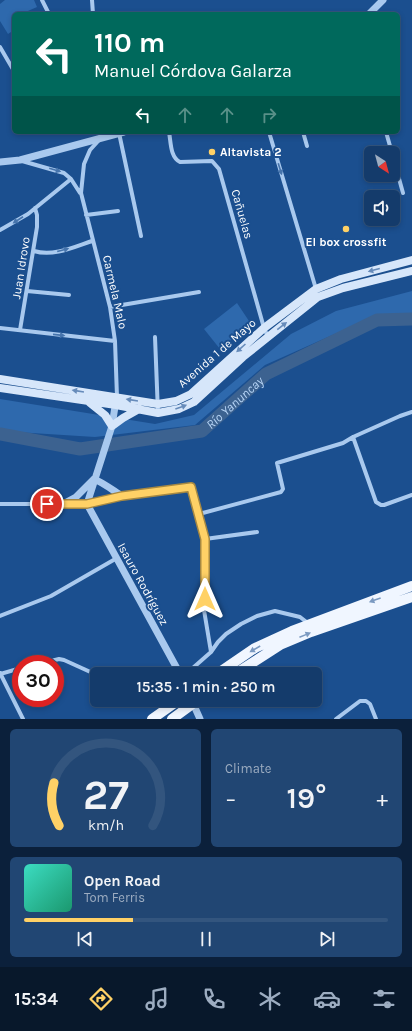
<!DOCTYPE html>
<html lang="en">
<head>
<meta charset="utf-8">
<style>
	:root { --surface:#143b6b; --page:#214673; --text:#f1f3f6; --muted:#9dadc1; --line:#33557e; --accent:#ffd166 }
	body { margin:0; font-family:Karla,sans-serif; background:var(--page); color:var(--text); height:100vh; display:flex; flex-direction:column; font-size:15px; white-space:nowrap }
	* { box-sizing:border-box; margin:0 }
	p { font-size:13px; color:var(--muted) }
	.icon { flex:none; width:22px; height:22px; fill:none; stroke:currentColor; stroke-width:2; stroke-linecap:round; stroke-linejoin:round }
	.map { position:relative; height:719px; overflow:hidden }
	.side { display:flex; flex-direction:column; gap:10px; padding:10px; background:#0b203b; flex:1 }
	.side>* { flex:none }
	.guide { position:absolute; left:12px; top:12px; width:388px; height:122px; border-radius:6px; box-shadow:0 2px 6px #0003,0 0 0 1px var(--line); background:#00695c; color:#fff; overflow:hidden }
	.needle { width:26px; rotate:144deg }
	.controls { position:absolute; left:364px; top:146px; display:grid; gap:8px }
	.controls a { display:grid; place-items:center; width:36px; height:36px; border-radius:6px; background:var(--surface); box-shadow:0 2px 6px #0003,0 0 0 1px var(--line); font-size:20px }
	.speed { position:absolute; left:12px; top:655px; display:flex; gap:8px; font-size:20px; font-weight:700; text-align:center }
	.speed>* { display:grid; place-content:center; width:52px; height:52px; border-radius:50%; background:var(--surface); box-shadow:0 2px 6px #0003,0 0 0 1px var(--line); line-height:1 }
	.speed .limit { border:6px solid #d22; background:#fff; color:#111 }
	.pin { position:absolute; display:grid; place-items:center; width:34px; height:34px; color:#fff; margin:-17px; border:2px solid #fff; border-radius:50%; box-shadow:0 1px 4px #0007 }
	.me { position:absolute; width:44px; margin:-22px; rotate:0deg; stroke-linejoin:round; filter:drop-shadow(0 0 3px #0008) }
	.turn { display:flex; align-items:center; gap:14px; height:84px; padding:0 16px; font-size:18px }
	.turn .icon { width:52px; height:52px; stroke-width:2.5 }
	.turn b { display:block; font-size:28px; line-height:34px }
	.lanes { display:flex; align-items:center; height:38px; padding:0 16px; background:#0003; justify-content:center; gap:20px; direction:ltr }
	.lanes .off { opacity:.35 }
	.big { font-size:30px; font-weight:600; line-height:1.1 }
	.side .widget { flex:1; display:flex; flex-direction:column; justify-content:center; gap:6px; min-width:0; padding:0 14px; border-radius:6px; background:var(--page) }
	.side .dial { align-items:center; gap:0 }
	.dial svg { height:104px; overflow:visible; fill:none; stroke:var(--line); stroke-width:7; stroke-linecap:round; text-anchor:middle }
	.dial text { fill:var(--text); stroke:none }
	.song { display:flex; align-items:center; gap:12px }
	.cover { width:48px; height:48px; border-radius:6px; background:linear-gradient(135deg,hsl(170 70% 55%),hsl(160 70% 35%)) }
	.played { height:4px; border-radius:2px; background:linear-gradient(90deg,var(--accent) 30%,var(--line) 30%) }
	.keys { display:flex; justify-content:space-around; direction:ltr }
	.heat { display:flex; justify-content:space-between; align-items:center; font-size:22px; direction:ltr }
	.side .tiles { flex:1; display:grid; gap:10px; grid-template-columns:1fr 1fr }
	.widget:last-child { grid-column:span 2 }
	.trip { position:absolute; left:90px; top:667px; width:232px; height:40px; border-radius:6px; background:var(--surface); box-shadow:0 2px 6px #0003,0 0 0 1px var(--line); font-weight:600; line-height:40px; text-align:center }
	.dock { display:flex; height:64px; justify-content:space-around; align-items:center; background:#08182b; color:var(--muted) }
	.dock .icon { width:28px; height:28px }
	.dock .selected { color:var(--accent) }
	.dock b { font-size:18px; color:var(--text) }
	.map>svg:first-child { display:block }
	.green { fill:#2e69ad }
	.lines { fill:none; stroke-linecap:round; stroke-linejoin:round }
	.river { stroke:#3c6290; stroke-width:13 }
	.minor { stroke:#a9c9ee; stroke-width:4 }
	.tertiary { stroke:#a9c9ee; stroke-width:7 }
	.secondary { stroke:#d6e6fa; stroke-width:8 }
	.primary { stroke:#f0f6ff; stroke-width:10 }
	.oneway { fill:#4674ac }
	.oneway2 { fill:#668bba }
	.oneway3 { fill:#7b9ac1 }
	.route-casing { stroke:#a68842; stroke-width:10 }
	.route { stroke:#ffd166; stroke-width:7 }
	.poi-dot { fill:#ffd166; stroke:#1b4f8f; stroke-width:1.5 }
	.labels { text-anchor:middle; stroke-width:4; stroke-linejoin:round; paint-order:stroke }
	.poi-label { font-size:12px; font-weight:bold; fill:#fff; stroke:#1b4f8f; text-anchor:start }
	.street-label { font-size:12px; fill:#fff; stroke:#1b4f8f }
	.water-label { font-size:13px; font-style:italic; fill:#b5d3f5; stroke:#1b4f8f }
</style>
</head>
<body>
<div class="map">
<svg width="412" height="719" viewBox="0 0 412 719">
	<rect width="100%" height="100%" fill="#1b4f8f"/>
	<path class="green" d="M5,0H34L37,7L21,14H14V30L8,34L0,21V4Z
		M412,291V313L337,333L265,365L195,425L95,437L0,431V399L155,424L194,415L291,334L336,311Z
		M237,303L251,324L220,349L204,329Z"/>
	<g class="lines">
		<path class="river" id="s1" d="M0,434L80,449L202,431L266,374L377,320L412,319"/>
		<path class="minor" d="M42,0L49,14
			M92,0L93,14
			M0,47L14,71
			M169,132C171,142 170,157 180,162L212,161L219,169L264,328L268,337
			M269,132L316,289
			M303,132L307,146
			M386,132L392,153
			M119,133L141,236
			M100,139L90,150L84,164L81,193L110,307L115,341L117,397
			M393,157L403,193
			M22,161L64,173L71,179L80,193
			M86,215L118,211
			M0,230L28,214L71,179
			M34,251C53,257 74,247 92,241
			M27,291L69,295
			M110,307L199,292
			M0,328L115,341
			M20,330L37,227V215L35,208
			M155,337L158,413
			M353,437L376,502L381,505H384L412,495
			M0,504H87L122,496L191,487L205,539L204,610L211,652L186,674
			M199,514L281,492L283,489L277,463L343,443L353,437L400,416L412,412
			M205,539L257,532
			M0,616L51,596L117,558
			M211,652L218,642L226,634L241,624L257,616L275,611L300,617L309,624
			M39,664L59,659L64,660L97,675
			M0,673L23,719
			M0,674L21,668
			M336,719L360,701H366L370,704L376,719"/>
		<path class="tertiary" d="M369,14L383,0
			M0,162L20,160L124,132
			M116,400L112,426L87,504L180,674
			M94,479C102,482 114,491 122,496
			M63,504L76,497L94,479
			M192,701L200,719"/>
		<path class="secondary" d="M0,379L158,404L176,401L191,394L264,328L316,289L341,279L412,260
			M0,388L116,405L158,413L179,409L194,402L243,357L318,297L343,288L412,271
			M90,403L105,415L112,426L123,418L139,409"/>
		<path class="primary" d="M217,674L255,648L292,631L412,586
			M235,674L280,645L311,632L412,597
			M152,719L179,700
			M172,719L198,700"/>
	</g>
	<defs><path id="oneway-solid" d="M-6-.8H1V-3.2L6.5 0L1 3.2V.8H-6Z"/></defs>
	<g class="oneway">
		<use href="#oneway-solid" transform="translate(280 169) rotate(73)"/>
		<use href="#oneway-solid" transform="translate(55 170) rotate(16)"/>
		<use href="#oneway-solid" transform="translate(18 220) rotate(147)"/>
		<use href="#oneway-solid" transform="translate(63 250) rotate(-15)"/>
		<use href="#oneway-solid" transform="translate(59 335) rotate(6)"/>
	</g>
	<g class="oneway2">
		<use href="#oneway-solid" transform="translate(374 270) rotate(165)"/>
		<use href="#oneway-solid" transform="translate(282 326) rotate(-38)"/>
		<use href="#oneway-solid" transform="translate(241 348) rotate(138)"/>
		<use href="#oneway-solid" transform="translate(78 391) rotate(-171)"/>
		<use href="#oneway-solid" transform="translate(132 400) rotate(-171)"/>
		<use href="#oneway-solid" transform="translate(181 407) rotate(-20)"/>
	</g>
	<g class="oneway3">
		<use href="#oneway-solid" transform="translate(375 600) rotate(160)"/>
		<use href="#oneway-solid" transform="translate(305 635) rotate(-22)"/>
		<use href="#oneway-solid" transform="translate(255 649) rotate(150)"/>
	</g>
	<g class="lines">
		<defs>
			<path id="route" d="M47,504H87L122,496L191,487L205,539V599"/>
		</defs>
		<use href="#route" class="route-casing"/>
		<use href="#route" class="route"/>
	</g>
	<g class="poi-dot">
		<circle cx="212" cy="152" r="4"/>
		<circle cx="346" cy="229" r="4"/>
	</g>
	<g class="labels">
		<g class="poi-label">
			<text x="220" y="156">Altavista 2</text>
			<text x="346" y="246" text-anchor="middle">El box crossfit</text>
		</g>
		<g class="street-label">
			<text transform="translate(242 214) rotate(74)" y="4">Cañuelas</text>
			<text transform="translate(21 268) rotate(-81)" y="4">Juan Idrovo</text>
			<text transform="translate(115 292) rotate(77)" y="4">Carmela Malo</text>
			<text transform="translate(217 353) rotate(-41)" y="4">Avenida 1 de Mayo</text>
			<text transform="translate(143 584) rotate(61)" y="4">Isauro Rodríguez</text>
		</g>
		<g class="water-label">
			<text dy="5" stroke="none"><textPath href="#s1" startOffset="248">Río Yanuncay</textPath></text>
		</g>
	</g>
</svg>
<div class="controls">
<a><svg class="needle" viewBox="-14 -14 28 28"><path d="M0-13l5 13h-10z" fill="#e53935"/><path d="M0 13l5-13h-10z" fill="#9dadc1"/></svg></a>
<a><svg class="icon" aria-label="sound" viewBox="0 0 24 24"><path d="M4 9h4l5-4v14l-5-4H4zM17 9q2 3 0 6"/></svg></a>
</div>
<div class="speed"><div class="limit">30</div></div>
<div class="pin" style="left:47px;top:504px;background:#d93025"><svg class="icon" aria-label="arrive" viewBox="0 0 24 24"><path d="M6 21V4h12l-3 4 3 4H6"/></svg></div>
<svg class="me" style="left:205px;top:599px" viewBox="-20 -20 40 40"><path d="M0-17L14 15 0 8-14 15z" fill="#ffd166" stroke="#fff" stroke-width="4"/></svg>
<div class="trip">15:35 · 1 min · 250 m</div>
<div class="guide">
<div class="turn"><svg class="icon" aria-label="left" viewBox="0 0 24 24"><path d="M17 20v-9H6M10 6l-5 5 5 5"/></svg><div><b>110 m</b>Manuel Córdova Galarza</div></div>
<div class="lanes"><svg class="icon" aria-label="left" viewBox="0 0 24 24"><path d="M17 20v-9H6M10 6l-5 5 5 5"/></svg><svg class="icon off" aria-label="ahead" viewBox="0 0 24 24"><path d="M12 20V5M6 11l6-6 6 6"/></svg><svg class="icon off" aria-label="ahead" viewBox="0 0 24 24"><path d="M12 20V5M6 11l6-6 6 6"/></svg><svg class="icon off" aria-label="right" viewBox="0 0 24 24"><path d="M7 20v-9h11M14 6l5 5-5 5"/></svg></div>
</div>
</div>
<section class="side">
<div class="tiles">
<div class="widget dial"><svg viewBox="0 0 100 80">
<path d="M14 69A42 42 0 1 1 86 69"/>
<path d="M14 69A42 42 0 0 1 10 36" stroke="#ffd166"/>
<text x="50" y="56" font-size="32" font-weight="700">27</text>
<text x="50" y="72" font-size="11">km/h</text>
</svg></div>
<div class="widget"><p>Climate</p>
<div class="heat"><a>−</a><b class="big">19°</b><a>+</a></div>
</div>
<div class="widget">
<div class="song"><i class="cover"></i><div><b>Open Road</b><p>Tom Ferris</p></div></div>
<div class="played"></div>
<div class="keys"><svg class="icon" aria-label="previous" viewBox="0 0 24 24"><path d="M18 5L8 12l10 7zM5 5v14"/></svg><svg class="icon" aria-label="pause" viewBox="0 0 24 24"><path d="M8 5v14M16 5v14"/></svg><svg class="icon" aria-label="next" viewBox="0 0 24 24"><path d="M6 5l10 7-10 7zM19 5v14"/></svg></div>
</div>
</div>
</section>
<nav class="dock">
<b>15:34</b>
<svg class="icon selected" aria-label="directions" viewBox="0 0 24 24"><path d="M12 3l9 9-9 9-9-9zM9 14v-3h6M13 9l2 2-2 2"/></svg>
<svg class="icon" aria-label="music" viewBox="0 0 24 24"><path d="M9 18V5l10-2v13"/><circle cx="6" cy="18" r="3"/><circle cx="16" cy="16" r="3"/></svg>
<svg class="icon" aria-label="phone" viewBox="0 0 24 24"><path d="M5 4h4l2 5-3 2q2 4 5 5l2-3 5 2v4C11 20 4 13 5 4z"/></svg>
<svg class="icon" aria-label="climate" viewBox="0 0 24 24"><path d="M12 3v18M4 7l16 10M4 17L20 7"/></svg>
<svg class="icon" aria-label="car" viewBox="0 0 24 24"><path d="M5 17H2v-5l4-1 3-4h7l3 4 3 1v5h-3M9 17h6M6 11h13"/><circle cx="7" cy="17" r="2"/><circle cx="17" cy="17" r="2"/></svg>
<svg class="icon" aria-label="filters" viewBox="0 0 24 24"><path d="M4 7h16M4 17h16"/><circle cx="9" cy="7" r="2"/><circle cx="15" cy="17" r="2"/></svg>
</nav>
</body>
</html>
